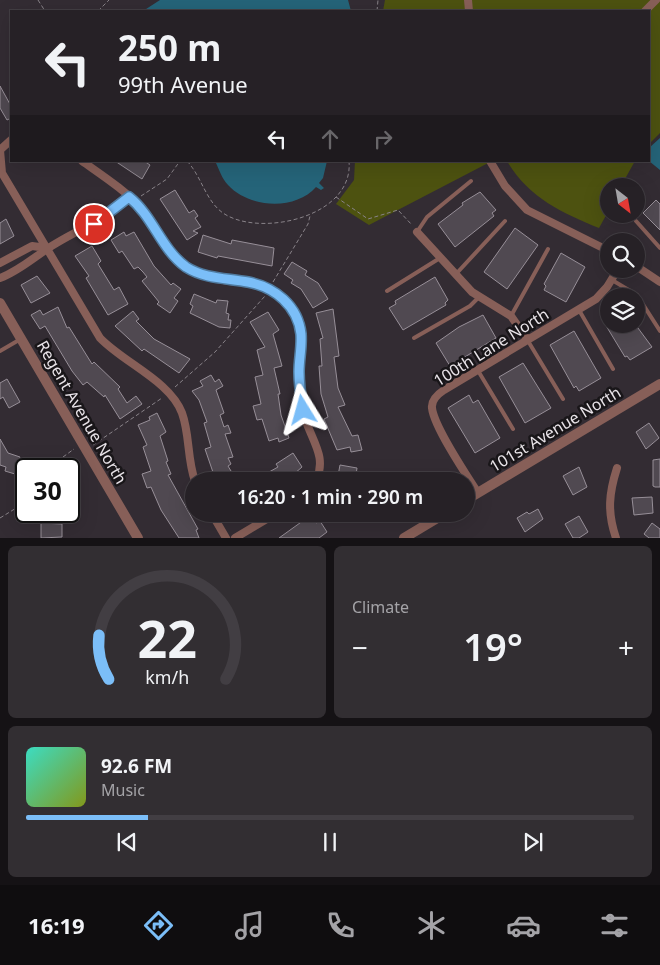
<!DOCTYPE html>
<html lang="en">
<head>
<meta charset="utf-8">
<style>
	:root { --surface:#262126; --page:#322e32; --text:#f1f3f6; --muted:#a4a3a7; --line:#423e43; --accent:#7bbef8 }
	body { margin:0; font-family:"Noto Sans",sans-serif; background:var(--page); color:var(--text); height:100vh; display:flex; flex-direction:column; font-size:19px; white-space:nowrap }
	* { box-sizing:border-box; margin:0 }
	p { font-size:16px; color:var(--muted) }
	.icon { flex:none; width:28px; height:28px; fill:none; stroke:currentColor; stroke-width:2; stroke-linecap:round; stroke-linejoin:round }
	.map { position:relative; height:538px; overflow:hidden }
	.panel { display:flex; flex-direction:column; gap:8px; padding:8px; background:#151215; flex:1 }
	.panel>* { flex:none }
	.banner { position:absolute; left:10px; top:10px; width:640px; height:152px; border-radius:0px; box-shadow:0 5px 20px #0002,0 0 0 1px var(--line); background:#262126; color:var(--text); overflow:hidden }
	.needle { width:32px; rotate:149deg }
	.buttons { position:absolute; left:600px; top:178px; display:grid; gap:10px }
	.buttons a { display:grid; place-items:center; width:45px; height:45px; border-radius:50%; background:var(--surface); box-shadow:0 5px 20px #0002,0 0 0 1px var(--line); font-size:25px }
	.speed { position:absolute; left:15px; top:458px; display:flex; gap:10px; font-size:25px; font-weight:700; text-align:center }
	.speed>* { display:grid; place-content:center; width:65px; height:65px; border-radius:50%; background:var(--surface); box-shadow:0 5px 20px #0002,0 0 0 1px var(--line); line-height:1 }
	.speed .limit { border:2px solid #111; border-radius:8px; background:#fff; color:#111 }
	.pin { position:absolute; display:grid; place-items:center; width:42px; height:42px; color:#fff; margin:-21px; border:2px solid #fff; border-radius:50%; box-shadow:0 1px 5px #0007 }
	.me { position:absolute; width:55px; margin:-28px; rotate:352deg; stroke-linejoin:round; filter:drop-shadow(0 0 4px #0008) }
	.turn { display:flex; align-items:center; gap:18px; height:105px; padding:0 25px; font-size:22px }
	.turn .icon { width:65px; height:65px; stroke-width:2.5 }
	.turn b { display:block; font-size:35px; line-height:42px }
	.lanes { display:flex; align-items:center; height:48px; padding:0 25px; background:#0003; justify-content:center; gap:25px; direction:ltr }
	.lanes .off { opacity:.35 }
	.big { font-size:38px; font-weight:600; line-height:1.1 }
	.panel .widget { flex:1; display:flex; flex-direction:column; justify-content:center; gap:8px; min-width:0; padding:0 18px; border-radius:8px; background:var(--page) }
	.panel .dial { align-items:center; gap:0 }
	.dial svg { height:130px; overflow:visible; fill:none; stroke:var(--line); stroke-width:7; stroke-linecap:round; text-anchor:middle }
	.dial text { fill:var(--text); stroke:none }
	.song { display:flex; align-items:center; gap:15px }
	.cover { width:60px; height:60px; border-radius:8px; background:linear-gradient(135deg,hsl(170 70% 55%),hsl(70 70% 35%)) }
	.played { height:5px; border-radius:2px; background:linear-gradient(90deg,var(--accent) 20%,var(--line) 20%) }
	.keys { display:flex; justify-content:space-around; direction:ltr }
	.heat { display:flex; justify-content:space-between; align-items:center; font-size:28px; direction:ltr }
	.panel .tiles { flex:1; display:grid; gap:8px; grid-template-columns:1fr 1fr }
	.widget:last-child { grid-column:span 2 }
	.trip { position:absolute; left:185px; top:472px; width:290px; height:50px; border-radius:25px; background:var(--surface); box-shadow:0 5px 20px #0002,0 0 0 1px var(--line); font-weight:600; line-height:50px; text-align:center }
	.menu { display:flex; height:80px; justify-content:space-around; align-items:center; background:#0f0d0f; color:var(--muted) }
	.menu .icon { width:35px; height:35px }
	.menu .current { color:var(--accent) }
	.menu b { font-size:22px; color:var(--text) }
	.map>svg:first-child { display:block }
	.green { fill:#4d5210 }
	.water { fill:#256479 }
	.building { fill:#504951; stroke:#978f98 }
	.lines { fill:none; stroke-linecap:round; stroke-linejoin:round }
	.path { stroke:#898389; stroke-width:1; stroke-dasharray:4 2.5; stroke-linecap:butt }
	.service { stroke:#875f58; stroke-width:4 }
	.minor { stroke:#875f58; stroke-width:8 }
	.tertiary { stroke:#875f58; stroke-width:10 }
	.route-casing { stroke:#507ca1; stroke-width:12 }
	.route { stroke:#7bbef8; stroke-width:9 }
	.labels { text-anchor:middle; stroke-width:5; stroke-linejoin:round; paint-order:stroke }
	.street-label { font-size:16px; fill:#e8e3e8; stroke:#191619 }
</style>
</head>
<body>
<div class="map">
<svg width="660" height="538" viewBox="0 0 660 538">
	<rect width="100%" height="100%" fill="#332c33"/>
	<path class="green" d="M385,0H660V133L649,144V11H383Z
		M355,161H492L369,225L336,204L354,180Z
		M507,161H635L621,186H609V210L599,228C561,212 529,198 507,161Z"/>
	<path class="water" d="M160,0H348L351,11H143Z
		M660,138V170L649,161V148Z
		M215,161H327L323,178L319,183L324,188L321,190L316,187C295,211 249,208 228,185C222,179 219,169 215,161Z"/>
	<path class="building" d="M0,86L11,106V118L7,120L0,108Z
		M115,161H144L150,165L142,179Z
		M175,190L189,213L194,210L198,216L195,218L201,227L193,231L198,233L187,240L160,199Z
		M480,192L496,210L492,213L494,216L455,247L438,224L463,205L462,203Z
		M656,200L660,204V230L643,213Z
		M6,219L14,236L0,244V223Z
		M515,228L538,245L507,289L484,272Z
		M124,232L126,236L134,232L154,266L171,285L173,283L181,289L174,298L178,301L170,313L157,304L159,302L142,281L147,277L143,272L138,267L134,269L122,251L119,253L111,240Z
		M203,235L231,244L232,240L274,248L272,266L218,256L217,258L198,252Z
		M92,246L101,261L98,264L114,290L119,287L128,304L108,315L86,278L89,276L75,256Z
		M561,253L585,267L566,302L544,290L546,286L544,284Z
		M292,262L307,271L305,275L318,283L328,299L313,308L301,289L291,283L293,280L284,274Z
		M37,276L50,293L31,303L21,285Z
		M435,277L448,300L445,303L446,305L403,330L389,308L396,304L395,301Z
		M194,294L216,303L217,300L228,301L226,313L229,314L228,320H231L230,328L219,327L190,313L193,306L190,304Z
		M58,307L67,328L69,327L92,364L94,362L120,387L118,389L127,403L136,396L142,404L120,419L105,395L104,397L87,382L83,385L72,371L45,326L40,329L31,315L40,310L43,315Z
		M333,309L339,356L334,357L338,388L345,405L338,407L352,436L358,435L362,450L351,452L350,447L337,450L324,419L328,417L321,394L319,366H322L320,339L323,338L316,313Z
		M133,311L139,319L136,321L154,339L190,359L179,373L144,349L142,351L115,326Z
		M268,312L279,330L273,334L282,366L274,368L280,394H278L281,415L289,438L279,442L278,438L269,441L262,419L257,420L253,406L261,404L255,377L263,375L257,350L265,347L250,322Z
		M483,315L496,338L450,366L436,343L459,327Z
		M605,324H635L652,347L630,360L627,356L625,357Z
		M574,331L601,378L579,391L576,386L574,388L550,345Z
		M523,363L551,408L525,423L499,377Z
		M211,375L215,382L219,379L223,386L216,390L224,413L220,415L224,427L228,425L231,433L225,434L233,457L228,458L231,464L228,466L237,481H216L205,449L211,447L204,423L207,422L199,400L192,391L203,386L200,381Z
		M7,379L20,402L9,408L3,397L0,399V383Z
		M469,395L473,403L478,400L500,438L475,453L448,408Z
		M157,413L166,432L160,436L168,461L166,462L171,474L168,475L198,529L196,530L199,538H179L161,510L151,487L147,488L142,474L151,471L143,447L147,445L138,425L150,420L149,417Z
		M649,423L659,438L646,449L636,432Z
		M0,439L8,453L20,457L15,474L5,471L6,467L0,465Z
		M293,453L302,467L294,474L282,481H253L278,467L276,464Z
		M660,459V487H655L653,486V460Z
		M340,465L357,468L355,481H337Z
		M579,467L587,487L573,495L563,476Z
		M652,497L653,513L634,515L632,498Z
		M538,509L543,519L525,532L517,518L527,512L529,514Z
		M311,515L316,523L320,521L327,532L319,538H279Z
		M579,516L588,532L579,538H573L565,524Z
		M41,523L62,524V537L41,538Z
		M652,523L660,529V538H649L644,534Z"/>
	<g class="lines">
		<path class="path" d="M38,0L45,11
			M98,11L109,0
			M377,11L378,0
			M187,161C203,178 206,205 228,216C267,236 354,215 349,161
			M141,196L167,179L180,161
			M336,197L368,219L398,210L412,225
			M273,282L308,224L310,216
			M175,387L215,352L265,296
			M93,445L162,398
			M58,469L63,457L74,449
			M0,518L26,502"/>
		<path class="service" d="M636,221L660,248
			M417,232L427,217L471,181
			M456,274L505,221
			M612,280L637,295L660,331
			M387,291L440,258
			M579,310L613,369
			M511,316L548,249
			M414,338L470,306L479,297
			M528,341L563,399
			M0,351L19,340
			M477,369L513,429"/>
		<path class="minor" d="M468,0L469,11
			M645,11L656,0
			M11,140L0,150L2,173L100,338C124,363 170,381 182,413C190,435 187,459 195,481
			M82,161C103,176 125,190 142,209C160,229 167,256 192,270C223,289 264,273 289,306C306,326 299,348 299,371C299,389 301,407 307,424C315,445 326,459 316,481
			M490,161L505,186L527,210L609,251
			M417,232L472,292L511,316L527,339
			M0,263L32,246L47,248
			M636,266L660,282
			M0,278C17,272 32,259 47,249C75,230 104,222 129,197
			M478,493C467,476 434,427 432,408C431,400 438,394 444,390L596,299L607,287L618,269
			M212,514L226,538
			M235,538L275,514
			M616,538C607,512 609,493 617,468"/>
		<path class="tertiary" d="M0,303L138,538
			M466,500L660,384
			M404,538L444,514"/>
	</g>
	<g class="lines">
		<defs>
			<path id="route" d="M94,224L129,197C153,216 161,249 186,267C205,279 227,278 248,282C275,287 298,306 301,334C302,347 299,359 299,372C299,385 301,397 303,410"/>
		</defs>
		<use href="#route" class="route-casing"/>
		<use href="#route" class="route"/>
	</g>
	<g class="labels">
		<g class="street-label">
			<text transform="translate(491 347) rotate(-32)" y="6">100th Lane North</text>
			<text transform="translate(82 412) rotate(60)" y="6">Regent Avenue North</text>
			<text transform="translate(555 429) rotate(-31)" y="6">101st Avenue North</text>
		</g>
	</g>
</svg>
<div class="buttons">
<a><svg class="needle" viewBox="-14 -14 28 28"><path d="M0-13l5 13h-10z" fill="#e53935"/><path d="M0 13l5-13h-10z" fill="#a4a3a7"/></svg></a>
<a><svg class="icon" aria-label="search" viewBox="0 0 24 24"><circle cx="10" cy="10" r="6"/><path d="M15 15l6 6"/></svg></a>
<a><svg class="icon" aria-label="layers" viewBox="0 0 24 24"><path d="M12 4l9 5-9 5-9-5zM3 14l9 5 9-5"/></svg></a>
</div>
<div class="speed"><div class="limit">30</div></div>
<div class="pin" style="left:94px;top:224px;background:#d93025"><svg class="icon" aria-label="arrive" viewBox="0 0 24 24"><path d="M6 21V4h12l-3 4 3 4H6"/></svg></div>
<svg class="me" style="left:303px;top:410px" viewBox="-20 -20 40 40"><path d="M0-17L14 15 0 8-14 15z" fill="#7bbef8" stroke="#fff" stroke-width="4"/></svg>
<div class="trip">16:20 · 1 min · 290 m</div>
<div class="banner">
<div class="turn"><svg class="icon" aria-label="left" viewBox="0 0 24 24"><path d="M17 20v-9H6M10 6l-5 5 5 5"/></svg><div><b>250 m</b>99th Avenue</div></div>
<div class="lanes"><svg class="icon" aria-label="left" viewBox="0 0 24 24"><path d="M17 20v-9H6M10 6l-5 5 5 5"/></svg><svg class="icon off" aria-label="ahead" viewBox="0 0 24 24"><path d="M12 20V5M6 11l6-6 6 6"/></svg><svg class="icon off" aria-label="right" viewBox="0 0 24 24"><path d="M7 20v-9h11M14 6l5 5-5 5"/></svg></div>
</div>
</div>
<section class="panel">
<div class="tiles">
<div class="widget dial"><svg viewBox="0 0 100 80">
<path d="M14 69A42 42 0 1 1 86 69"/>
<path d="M14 69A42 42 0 0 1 8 42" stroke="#7bbef8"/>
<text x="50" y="56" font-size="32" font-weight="700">22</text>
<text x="50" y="72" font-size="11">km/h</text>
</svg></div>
<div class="widget"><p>Climate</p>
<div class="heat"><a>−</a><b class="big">19°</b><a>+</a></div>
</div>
<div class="widget">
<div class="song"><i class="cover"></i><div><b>92.6 FM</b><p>Music</p></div></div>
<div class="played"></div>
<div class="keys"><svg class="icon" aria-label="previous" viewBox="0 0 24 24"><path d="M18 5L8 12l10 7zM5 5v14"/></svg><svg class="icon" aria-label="pause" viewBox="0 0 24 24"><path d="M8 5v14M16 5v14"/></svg><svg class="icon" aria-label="next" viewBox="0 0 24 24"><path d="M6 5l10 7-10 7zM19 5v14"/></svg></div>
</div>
</div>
</section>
<nav class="menu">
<b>16:19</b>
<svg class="icon current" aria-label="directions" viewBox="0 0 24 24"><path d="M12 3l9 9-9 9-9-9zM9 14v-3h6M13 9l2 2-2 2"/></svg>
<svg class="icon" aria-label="music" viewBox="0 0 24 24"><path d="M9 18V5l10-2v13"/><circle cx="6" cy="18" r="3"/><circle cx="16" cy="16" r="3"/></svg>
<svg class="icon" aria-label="phone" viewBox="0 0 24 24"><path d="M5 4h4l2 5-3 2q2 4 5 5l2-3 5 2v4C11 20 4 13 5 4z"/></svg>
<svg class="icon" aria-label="climate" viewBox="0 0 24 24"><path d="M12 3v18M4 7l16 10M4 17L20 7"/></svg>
<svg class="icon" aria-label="car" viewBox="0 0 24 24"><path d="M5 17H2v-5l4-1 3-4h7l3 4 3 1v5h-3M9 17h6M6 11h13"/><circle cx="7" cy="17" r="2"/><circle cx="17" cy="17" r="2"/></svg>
<svg class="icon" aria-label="filters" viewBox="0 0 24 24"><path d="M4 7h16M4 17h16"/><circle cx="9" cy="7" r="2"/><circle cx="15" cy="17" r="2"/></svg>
</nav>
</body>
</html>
